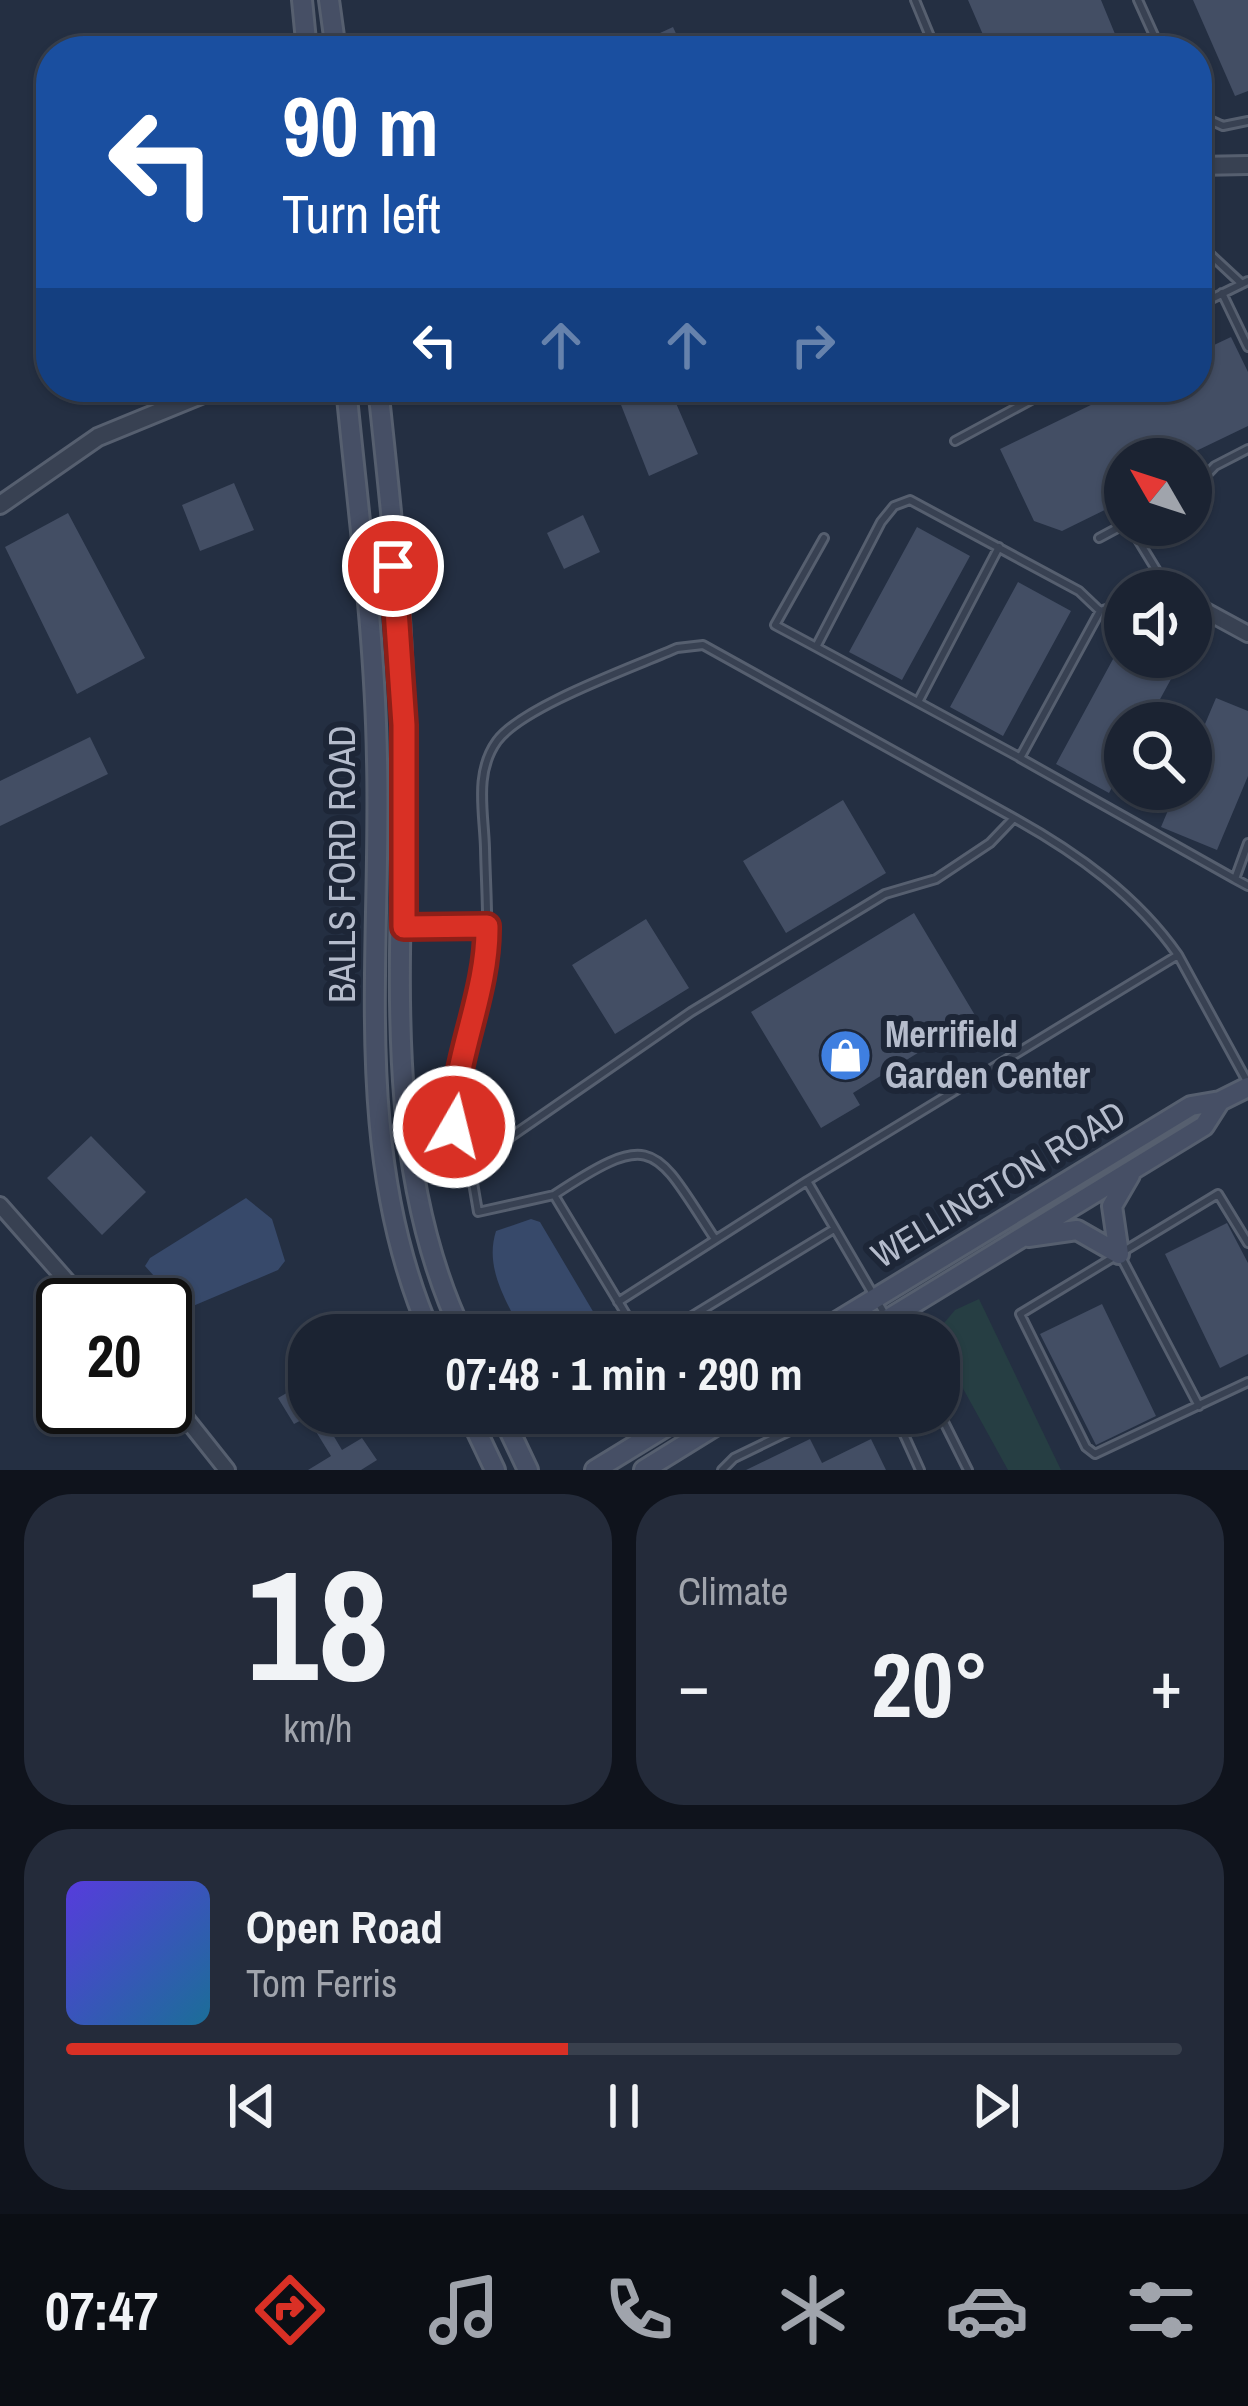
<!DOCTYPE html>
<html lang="en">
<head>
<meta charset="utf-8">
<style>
	:root { --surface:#1b2332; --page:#242b3a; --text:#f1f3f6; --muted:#a0a4ac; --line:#39404d; --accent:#d93025 }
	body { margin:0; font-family:"Archivo Narrow",sans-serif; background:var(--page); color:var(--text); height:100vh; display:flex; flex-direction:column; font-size:45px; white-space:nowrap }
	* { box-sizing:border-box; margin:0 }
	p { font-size:39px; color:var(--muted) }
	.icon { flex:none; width:66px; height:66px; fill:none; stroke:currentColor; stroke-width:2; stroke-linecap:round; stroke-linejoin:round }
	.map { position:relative; height:1470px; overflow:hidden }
	.sheet { display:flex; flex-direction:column; gap:24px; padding:24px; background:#0f131c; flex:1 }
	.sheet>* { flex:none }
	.top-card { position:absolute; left:36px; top:36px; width:1176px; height:366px; border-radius:48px; box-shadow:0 3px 9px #0004,0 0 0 3px var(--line); background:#1a4fa0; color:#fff; overflow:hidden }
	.needle { width:78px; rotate:309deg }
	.fabs { position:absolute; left:1104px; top:438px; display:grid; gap:24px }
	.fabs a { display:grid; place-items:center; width:108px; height:108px; border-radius:50%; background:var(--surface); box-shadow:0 3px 9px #0004,0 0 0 3px var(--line); font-size:60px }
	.speed { position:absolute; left:36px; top:1278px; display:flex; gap:24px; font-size:60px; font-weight:700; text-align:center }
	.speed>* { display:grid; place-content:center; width:156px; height:156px; border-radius:50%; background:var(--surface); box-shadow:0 3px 9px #0004,0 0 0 3px var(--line); line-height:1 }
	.speed .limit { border:6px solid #111; border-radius:18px; background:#fff; color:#111 }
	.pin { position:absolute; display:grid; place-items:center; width:102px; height:102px; color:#fff; margin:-51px; border:6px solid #fff; border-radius:50%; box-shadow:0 3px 12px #0007 }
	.me { position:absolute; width:132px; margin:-66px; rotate:8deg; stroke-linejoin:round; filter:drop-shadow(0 0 9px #0008) }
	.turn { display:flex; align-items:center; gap:42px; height:252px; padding:0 48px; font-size:54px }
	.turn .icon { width:156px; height:156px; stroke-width:2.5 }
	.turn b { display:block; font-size:84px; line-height:102px }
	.lanes { display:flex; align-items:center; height:114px; padding:0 48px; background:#0003; justify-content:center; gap:60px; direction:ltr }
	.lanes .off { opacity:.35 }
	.big { font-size:90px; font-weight:700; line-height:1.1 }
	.sheet .tile { flex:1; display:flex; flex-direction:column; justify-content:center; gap:18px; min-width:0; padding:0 42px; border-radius:48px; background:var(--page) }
	.sheet .dial { align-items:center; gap:0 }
	.dial b { font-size:156px; line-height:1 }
	.song { display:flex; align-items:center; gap:36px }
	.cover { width:144px; height:144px; border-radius:18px; background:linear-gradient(135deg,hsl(250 70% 55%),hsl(200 70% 35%)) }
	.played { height:12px; border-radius:6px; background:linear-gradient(90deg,var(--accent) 45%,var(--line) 45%) }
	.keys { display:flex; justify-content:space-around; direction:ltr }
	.heat { display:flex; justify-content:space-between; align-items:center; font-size:66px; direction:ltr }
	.sheet .tiles { flex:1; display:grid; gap:24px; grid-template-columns:1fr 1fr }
	.tile:last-child { grid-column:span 2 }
	.trip { position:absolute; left:288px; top:1314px; width:672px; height:120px; border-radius:48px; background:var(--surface); box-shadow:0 3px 9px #0004,0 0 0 3px var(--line); font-weight:700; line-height:120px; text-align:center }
	.menu { display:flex; height:192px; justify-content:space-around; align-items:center; background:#0b0e14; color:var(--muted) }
	.menu .icon { width:84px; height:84px }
	.menu .selected { color:var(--accent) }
	.menu b { font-size:54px; color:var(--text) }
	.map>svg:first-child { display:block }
	.green { fill:#263e43 }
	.water { fill:#37496a }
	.building { fill:#434e64 }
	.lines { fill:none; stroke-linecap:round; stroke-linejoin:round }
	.service-casing { stroke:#565f6f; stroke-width:12 }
	.minor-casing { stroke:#565f6f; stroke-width:20 }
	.tertiary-casing { stroke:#565f6f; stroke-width:22 }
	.secondary-casing { stroke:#565f6f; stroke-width:24 }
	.service { stroke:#384152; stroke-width:6 }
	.minor { stroke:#384152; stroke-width:14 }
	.tertiary { stroke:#384152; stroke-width:16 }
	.secondary { stroke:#464f65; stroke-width:18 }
	.route-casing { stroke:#8d1f18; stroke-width:30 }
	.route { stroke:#d93025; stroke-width:21 }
	.labels { text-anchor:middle; stroke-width:12; stroke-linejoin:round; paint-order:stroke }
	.street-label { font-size:36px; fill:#b5bccc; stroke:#1d2637 }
	.poi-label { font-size:36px; font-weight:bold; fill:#b5bccc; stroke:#1d2637; text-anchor:start }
</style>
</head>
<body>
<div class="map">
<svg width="1248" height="1470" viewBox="0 0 1248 1470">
	<rect width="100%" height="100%" fill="#242f42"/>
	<path class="green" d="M979,1299L1061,1470H1008L939,1345L934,1335L955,1310Z"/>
	<path class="water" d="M246,1198L272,1219L285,1261L278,1270L193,1306H181L145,1266L150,1258Z
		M531,1219L540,1222L607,1335H523C507,1301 484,1269 496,1231Z"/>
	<path class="building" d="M968,0H1101L1115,34L1076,51H990Z
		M1193,0H1248V91L1235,96Z
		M673,27L684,51H621Z
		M1231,337L1248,372V426L1194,452L1197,459H1125V500L1062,531L1034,521L1000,449L1128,387H1197V353Z
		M614,387H669L698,454L649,476Z
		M234,483L254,530L200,551L182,505Z
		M68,513L145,658L77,694L5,547Z
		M583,515L600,552L564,569L547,533Z
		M917,527L970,556L902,680L849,652Z
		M1018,582L1071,611L1003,736L950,707Z
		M1125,637V657H1153L1176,670L1147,723H1125V764L1109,793L1056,764Z
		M1216,698L1248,711V776L1217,850L1161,827L1177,789H1191V757Z
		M90,737L108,774L0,826V781Z
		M843,800L886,873L786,933L743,861Z
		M914,913L976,1017L853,1093L860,1105L821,1128L751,1012Z
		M646,919L689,988L615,1034L572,965Z
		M91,1136L146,1192L102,1235L47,1178Z
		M1227,1223L1248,1263V1354L1220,1368L1165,1254Z
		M1102,1304L1156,1416L1096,1445L1040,1334Z
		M309,1380V1413H320L342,1450L362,1438L377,1460L361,1470H308L331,1456L307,1417L294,1424L278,1398Z
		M810,1439L822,1463L871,1439L886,1470H746Z"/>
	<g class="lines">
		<defs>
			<path id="service" d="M915,0L936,51
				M1138,0L1161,51
				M1130,51L1155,40
				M1197,114L1223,126L1248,121
				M1197,242L1242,284
				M1222,293L1248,347
				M1197,306L1248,281
				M955,441L1055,387
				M1191,491L1215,466L1248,449
				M1129,525L1168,589
				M824,538L775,625L816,647L881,522L894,506L910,500L1079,591L1100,611
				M1099,538L1125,524
				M1125,603L1100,611L1020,758L1235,879
				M816,647L1019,757
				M918,702L999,547
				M1248,843L1235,879L1248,886
				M404,927L487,926
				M470,1165C439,1090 469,1069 482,996C491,947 486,898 485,848C484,812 474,773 497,741C523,706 634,667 677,648L703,645L1014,818
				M554,1195L478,1212L470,1165L691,1012L885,894L936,879L990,843L1014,818C1077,853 1137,896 1178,955
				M1248,1243L1218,1194L1020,1314L1086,1447L1095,1454L1248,1382
				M1121,1257L1199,1406
				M618,1302L807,1181
				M647,1335L633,1326L554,1195C655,1128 654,1146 715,1239
				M661,1335L834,1229
				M897,1335L807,1181L1178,955L1248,1083
				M939,1412L968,1470
				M890,1413L903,1420L920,1413
				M896,1417L920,1470
				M722,1470L734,1458L827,1413"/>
			<path id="minor" d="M1169,590L1170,591
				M1191,603L1248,634
				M0,1205L88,1305
				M165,1392L227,1470"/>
			<path id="tertiary" d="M1197,166L1248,165
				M0,505L98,437L220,387"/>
			<path id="secondary" d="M302,0L307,51
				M329,0L336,51
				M346,387C358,511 375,635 377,759C382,954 350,1151 431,1335
				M378,387C390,501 404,618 404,733C405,930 375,1152 463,1335
				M1028,1237L1077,1230L1119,1254
				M1119,1254L1112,1206L1130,1175
				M815,1335L1191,1106L1220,1101L1248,1087
				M862,1335L1204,1126L1220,1101
				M468,1413L495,1470
				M501,1413L528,1470
				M595,1470L688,1413
				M644,1470L736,1413"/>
		</defs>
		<use href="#service" class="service-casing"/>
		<use href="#minor" class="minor-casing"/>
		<use href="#tertiary" class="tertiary-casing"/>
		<use href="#secondary" class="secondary-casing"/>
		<use href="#service" class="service"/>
		<use href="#minor" class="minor"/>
		<use href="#tertiary" class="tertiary"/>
		<use href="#secondary" class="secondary"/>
	</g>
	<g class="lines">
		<defs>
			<path id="route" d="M393,566L404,725V927L487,926C488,996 452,1060 454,1127"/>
		</defs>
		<use href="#route" class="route-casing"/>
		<use href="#route" class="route"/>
	</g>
	<defs>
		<symbol id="shop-disc" viewBox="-11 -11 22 22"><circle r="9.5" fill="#3f7fe0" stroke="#1d2637"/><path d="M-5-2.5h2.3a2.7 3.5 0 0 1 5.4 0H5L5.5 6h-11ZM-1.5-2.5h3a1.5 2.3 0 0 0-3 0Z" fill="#fff"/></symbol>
	</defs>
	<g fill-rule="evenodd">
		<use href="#shop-disc" x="816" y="1026" width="59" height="59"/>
	</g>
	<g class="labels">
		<g class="street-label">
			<text transform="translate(342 864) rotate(-90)" y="13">BALLS FORD ROAD</text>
			<text transform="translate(998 1184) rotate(-31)" y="13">WELLINGTON ROAD</text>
		</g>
		<g class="poi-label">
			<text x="885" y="1047">Merrifield<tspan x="885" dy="41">Garden Center</tspan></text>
		</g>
	</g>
</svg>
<div class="fabs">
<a><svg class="needle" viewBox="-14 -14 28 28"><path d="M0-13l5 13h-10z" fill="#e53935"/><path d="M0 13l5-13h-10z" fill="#a0a4ac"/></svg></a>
<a><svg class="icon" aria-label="sound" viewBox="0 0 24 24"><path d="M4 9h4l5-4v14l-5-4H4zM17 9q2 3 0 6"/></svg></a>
<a><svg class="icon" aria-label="search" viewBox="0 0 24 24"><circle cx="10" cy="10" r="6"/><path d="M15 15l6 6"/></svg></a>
</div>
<div class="speed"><div class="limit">20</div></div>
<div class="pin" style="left:393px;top:566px;background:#d93025"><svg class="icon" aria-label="arrive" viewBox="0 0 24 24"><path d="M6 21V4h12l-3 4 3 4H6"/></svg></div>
<svg class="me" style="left:454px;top:1127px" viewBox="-20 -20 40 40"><circle r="17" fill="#d93025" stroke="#fff" stroke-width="3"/><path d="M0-11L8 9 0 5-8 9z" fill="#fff"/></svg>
<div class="trip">07:48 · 1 min · 290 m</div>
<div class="top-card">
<div class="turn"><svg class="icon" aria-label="left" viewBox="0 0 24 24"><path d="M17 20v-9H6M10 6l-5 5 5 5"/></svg><div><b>90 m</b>Turn left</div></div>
<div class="lanes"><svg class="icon" aria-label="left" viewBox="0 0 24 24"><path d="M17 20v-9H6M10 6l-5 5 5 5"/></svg><svg class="icon off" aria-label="ahead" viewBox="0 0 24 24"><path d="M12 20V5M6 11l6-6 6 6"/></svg><svg class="icon off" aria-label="ahead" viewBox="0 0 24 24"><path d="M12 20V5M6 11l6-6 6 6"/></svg><svg class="icon off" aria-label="right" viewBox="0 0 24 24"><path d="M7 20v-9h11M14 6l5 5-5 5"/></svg></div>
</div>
</div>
<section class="sheet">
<div class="tiles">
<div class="tile dial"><b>18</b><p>km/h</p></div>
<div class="tile"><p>Climate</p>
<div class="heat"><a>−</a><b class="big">20°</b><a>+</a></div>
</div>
<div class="tile">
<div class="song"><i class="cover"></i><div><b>Open Road</b><p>Tom Ferris</p></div></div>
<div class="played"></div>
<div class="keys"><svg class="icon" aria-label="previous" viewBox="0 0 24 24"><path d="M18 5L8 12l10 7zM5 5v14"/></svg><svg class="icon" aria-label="pause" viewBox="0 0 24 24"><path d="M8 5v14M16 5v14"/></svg><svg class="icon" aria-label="next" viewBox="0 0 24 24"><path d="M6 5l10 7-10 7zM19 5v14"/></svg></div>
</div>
</div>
</section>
<nav class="menu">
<b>07:47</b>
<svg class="icon selected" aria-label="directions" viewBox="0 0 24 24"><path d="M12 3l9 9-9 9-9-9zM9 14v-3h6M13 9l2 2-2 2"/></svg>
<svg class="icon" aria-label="music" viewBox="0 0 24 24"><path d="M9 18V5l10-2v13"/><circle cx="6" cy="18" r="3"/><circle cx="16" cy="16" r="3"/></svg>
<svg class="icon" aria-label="phone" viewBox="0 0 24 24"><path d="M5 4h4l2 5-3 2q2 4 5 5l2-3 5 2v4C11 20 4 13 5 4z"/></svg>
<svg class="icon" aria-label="climate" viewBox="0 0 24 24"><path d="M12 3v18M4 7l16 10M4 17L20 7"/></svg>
<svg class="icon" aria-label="car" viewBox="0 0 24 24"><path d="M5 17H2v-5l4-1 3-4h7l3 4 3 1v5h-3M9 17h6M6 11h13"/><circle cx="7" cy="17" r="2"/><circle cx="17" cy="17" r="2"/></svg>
<svg class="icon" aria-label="filters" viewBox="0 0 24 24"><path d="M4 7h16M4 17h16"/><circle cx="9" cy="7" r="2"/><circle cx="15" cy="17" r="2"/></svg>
</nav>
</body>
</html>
